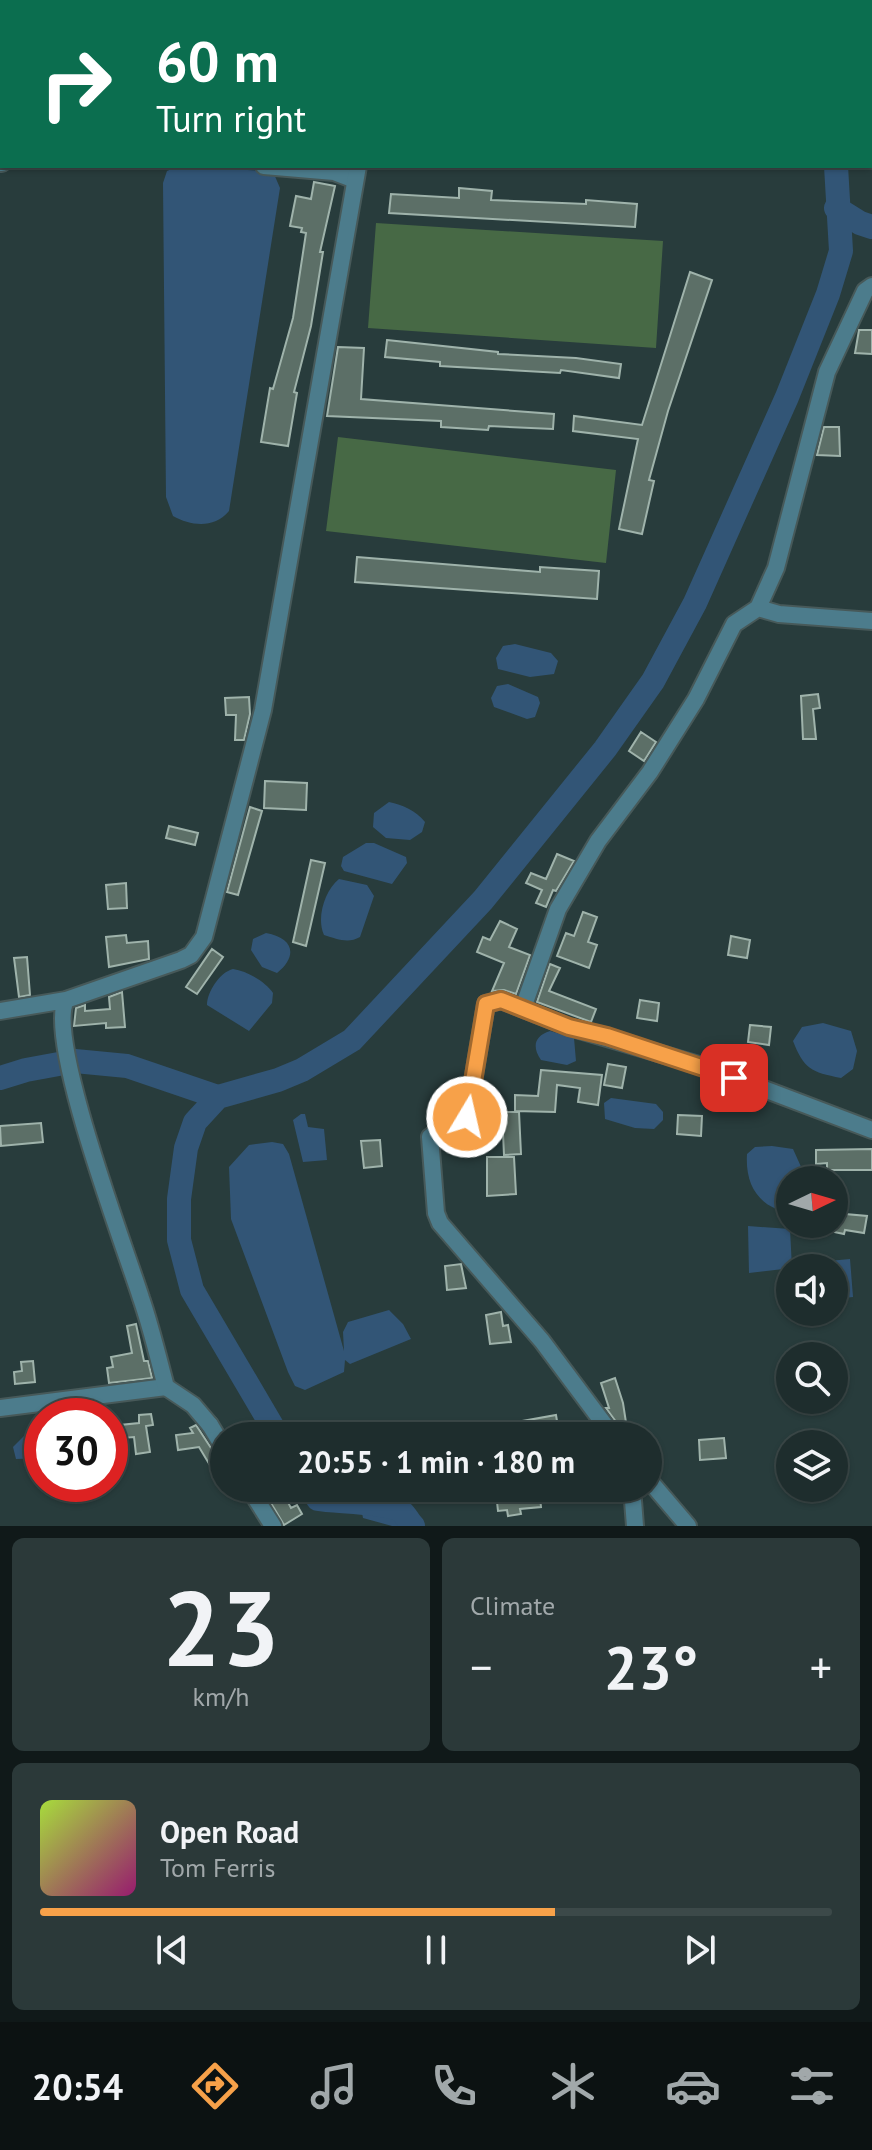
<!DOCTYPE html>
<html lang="en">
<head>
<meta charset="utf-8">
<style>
	:root { --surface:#1e2d2d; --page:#2b3939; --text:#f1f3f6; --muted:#a1a8aa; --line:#3c4949; --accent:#f7a149 }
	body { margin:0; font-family:"PT Sans",sans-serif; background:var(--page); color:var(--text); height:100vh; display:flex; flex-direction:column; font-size:30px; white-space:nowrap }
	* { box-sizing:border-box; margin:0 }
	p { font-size:26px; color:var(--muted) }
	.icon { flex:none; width:44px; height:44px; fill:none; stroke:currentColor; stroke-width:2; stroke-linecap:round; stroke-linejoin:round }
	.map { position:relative; height:1526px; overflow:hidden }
	.details { display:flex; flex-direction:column; gap:12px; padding:12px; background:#101919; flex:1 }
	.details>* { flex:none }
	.hud { position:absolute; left:0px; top:0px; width:872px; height:168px; box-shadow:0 2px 6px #0004,0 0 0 2px var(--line); background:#0b6e4f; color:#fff; overflow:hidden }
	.needle { width:52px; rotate:85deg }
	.controls { position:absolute; left:776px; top:1166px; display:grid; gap:16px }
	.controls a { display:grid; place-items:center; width:72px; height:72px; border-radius:50%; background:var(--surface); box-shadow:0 2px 6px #0004,0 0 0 2px var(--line); font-size:40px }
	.speed { position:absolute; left:24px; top:1398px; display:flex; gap:16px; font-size:40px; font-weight:700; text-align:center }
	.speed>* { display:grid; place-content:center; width:104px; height:104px; border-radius:50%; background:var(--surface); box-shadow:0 2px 6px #0004,0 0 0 2px var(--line); line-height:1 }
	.speed .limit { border:12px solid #d22; background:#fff; color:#111 }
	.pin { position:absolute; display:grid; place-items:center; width:68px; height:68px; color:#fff; margin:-34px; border-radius:16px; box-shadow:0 4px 12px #0006 }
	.me { position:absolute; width:88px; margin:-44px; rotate:9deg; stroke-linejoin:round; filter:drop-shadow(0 0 6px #0008) }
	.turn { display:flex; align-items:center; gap:28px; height:168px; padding:0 24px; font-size:36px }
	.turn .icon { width:104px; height:104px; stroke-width:2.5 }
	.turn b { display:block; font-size:56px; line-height:68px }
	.big { font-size:60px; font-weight:700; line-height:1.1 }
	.details .card { flex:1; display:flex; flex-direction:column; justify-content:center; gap:12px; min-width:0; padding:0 28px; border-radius:12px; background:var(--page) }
	.details .dial { align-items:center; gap:0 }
	.dial b { font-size:104px; line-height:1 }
	.song { display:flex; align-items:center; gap:24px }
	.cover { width:96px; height:96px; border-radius:12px; background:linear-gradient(135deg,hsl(80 70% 55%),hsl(320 70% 35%)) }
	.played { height:8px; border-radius:4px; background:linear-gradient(90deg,var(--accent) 65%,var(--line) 65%) }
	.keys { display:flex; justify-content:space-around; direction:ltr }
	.heat { display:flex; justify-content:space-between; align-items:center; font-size:44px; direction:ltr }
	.details .tiles { flex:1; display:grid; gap:12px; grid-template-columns:1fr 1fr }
	.card:last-child { grid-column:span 2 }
	.trip { position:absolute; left:210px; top:1422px; width:452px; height:80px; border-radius:40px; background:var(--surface); box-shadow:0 2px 6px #0004,0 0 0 2px var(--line); font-weight:700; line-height:80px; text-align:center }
	.dock { display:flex; height:128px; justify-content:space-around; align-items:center; background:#0c1212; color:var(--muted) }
	.dock .icon { width:56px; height:56px }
	.dock .selected { color:var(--accent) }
	.dock b { font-size:36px; color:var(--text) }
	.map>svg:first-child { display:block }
	.forest { fill:#476945 }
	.water { fill:#325576 }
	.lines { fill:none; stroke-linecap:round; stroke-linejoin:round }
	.river { stroke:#325576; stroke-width:24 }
	.building { fill:#5c6f67; stroke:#9fb3ab; stroke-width:2 }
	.minor-casing { stroke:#475959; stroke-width:20 }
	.tertiary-casing { stroke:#475959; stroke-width:20 }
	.minor { stroke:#4c7c8c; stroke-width:16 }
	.tertiary { stroke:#4c7c8c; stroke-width:16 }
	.route-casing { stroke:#a1692f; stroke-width:20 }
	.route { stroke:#f7a149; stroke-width:14 }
</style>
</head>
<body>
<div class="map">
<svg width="872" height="1526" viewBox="0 0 872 1526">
	<rect width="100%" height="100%" fill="#283c3c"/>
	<path class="forest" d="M376,223L663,241L656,348L368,328Z
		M338,437L616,470L606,563L326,531Z"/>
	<path class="water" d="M179,166L265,171L274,174L280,188L229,511C214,529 191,526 173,516L166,497L163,183L167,171Z
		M515,644L551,653L558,661L554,674L530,677L498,669L496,658L503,646Z
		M508,684L538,697L540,703L535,717L527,719L494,707L491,698L497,686Z
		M389,802C403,805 415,810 425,822L422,832L410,840L386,838L373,827L374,813Z
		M366,843H374L406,857L407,863L392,884L344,871L341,866L343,857Z
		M339,879L367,885L374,896L360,937C348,944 337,939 324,935C316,918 325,890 339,879Z
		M266,933C294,938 298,956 277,973L262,967L251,950L253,939Z
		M233,969C247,971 266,982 273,993L272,1003L249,1031L207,1005C207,992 220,972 233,969Z
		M823,1023L851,1031L857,1051L853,1069L841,1078C811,1072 804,1069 793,1041L802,1027Z
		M550,1031L574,1038L576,1061L567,1065L541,1060C532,1047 534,1036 550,1031Z
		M611,1098L656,1104L663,1112V1120L654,1129L635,1128L605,1119L604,1103Z
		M301,1114H305L308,1127L324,1129L327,1160L303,1162L293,1120Z
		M272,1142L283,1144L289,1154L344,1351L343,1332L348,1322L389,1310L403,1324L411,1339L350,1364L345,1360L344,1372L305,1390L295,1386L288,1372L231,1219L229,1167L249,1145Z
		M772,1146L793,1149L807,1180H790V1213C759,1207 745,1186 747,1154L755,1147Z
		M748,1226L790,1229L792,1268L749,1273Z
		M850,1259L853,1297L834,1299V1268H819L818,1262Z
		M42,1418V1458L16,1459L13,1447Z
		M379,1489C401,1495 411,1508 424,1526H392L363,1518L358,1491Z"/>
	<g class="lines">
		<path class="river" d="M770,0L771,2
			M836,208L860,223L872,227
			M0,1078L26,1070L75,1061L127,1066L218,1097L278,1080L302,1070L352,1040L483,900L605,749L653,681L695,603L787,397L828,294L841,251L836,166
			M218,1097L195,1122L186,1148L179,1199V1240L192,1290L278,1436
			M311,1488L318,1499C336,1502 389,1502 401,1511C405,1514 409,1522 413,1526"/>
	</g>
	<path class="building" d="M314,182L335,186L320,252H323L311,326L294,392L297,393L288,446L261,442L270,388L273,389L293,318L306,233L301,232L302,228L290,226L296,196L311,199Z
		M459,188L492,191L491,200L586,204V200L637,204L635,227L389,213L391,194L459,198Z
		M690,272L712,280L668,411L649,480L654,481L642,534L619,529L638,439L573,431L574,416L642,425Z
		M859,330H872V354L855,353Z
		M387,340L498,352V354L576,358L621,364L619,378L561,370L560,373L440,366V362L385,357Z
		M338,347L364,348L361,399L554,414L553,429L489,426L488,430L441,427V421L327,416Z
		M824,427H839L840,456L817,455Z
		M357,557L540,572V567L599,571L597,599L355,582Z
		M818,694L820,708L813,709L816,739H803L801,696Z
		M249,697L250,714L244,740H235L236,715H226L225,698Z
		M641,732L656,742L644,761L629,751Z
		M265,781L307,783L306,810L264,808Z
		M250,807L262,811L238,895L227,892Z
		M169,826L198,833L195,845L166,838Z
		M557,854L574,861L556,891L553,890L546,907L536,903L542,890L526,883L531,873L546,879Z
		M311,860L325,863L306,946L293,942Z
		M126,883L127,908L108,909L106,885Z
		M583,912L597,917L588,942L597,945L589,968L557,956L566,933L574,936Z
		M500,921L517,929L509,947L530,955L516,994L504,990L492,991L504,963L477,952L483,937L490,940Z
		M126,935L127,943L148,941L149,959L109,967L106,937Z
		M731,936L750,940L747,958L728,955Z
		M212,949L223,957L197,994L186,987Z
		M27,957L30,995L19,997L14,958Z
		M550,964L560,968L549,991L596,1009L591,1022L537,1002Z
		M122,992L125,1027L106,1028V1023L74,1026L76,1008L85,1005V1011L110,1009L109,997Z
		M640,1000L659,1003L657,1021L637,1018Z
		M750,1025L771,1027L769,1045L748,1042Z
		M608,1064L626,1067L622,1088L604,1085Z
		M541,1070L602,1075L598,1105L578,1102L580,1088L557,1085L555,1112L515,1111V1095L538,1096Z
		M502,1112H519L521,1154L504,1155Z
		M678,1115L702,1116L701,1136L677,1134Z
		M41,1123L43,1142L1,1146L0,1126Z
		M380,1140L382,1166L364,1168L361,1141Z
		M872,1149V1170H827V1163L816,1164V1150Z
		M487,1157H514L516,1194L487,1196Z
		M834,1213L867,1216L864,1233L845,1230L844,1234L834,1232Z
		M461,1264L466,1288L447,1290L445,1266Z
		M501,1312L503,1326L508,1325L511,1342L490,1344L486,1315Z
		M136,1324L144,1361H148L152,1378L109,1383L107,1368L113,1367L111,1357L132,1353L127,1326Z
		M33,1361L35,1382L15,1384L14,1372L22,1371L21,1362Z
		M615,1378L623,1403L627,1429L622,1430L606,1408H609L601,1383Z
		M151,1414L153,1425L146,1426L150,1452L136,1454L134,1437L110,1439V1426L139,1423V1415Z
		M556,1415L558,1427L525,1433L526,1436H508L506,1424Z
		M196,1425L215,1454L223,1460L211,1467L199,1447L178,1450L176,1435L193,1433L190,1428Z
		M724,1438L726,1458L700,1460L699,1440Z
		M272,1489L278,1498L284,1495L291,1508L297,1505L302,1514L284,1525L265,1493Z
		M540,1497L541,1507L520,1509L521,1514L508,1516L507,1510L498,1511L497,1502Z"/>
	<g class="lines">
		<defs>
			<path id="minor" d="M844,0L845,2
				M870,80L872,86
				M0,163H2
				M264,166L334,172L355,180
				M758,608L779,614L872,621
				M523,1008L558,909L598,841L650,772L696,699L734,624L758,608L776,568L827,372L865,291L872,286
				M0,1408L166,1387
				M210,1425L224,1448
				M613,1436L542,1341L440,1223L436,1213L430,1137L442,1128L460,1127L467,1117L486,1004L501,1000L569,1027L706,1067L872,1130
				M648,1479L688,1526
				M249,1488L273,1526
				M632,1488L635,1526"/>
			<path id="tertiary" d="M381,2V0
				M0,1011L66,1000
				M210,1425L193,1405L166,1387C158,1357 151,1327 141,1298C125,1247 46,1040 66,1000L181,960L191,955L204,937L263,710L358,166"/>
		</defs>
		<use href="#minor" class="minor-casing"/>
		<use href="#tertiary" class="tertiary-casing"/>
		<use href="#minor" class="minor"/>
		<use href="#tertiary" class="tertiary"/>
	</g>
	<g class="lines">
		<defs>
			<path id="route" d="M467,1117L486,1004L501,1000L569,1027L607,1036L734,1078"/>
		</defs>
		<use href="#route" class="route-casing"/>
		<use href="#route" class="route"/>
	</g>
</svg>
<div class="controls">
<a><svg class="needle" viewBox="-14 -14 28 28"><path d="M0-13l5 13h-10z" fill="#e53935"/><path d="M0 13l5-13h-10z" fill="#a1a8aa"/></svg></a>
<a><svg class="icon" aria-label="sound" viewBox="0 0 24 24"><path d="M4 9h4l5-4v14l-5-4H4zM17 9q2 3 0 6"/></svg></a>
<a><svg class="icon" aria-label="search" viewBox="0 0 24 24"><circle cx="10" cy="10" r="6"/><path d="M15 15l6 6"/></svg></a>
<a><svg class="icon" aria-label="layers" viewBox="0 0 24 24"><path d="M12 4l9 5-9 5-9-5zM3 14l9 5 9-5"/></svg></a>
</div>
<div class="speed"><div class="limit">30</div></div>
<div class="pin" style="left:734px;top:1078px;background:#d93025"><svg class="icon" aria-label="arrive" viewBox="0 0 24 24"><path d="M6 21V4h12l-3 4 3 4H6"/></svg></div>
<svg class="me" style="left:467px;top:1117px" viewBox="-20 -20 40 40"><circle r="17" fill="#f7a149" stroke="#fff" stroke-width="3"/><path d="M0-11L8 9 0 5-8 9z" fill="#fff"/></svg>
<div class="trip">20:55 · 1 min · 180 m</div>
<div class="hud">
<div class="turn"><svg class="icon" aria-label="right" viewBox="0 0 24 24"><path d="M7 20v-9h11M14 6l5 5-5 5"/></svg><div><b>60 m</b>Turn right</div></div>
</div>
</div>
<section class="details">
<div class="tiles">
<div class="card dial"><b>23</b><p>km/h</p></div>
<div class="card"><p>Climate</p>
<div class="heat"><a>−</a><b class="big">23°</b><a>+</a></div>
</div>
<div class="card">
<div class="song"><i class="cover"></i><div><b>Open Road</b><p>Tom Ferris</p></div></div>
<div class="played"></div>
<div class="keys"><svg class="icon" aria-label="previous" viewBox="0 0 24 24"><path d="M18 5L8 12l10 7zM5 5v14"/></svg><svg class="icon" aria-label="pause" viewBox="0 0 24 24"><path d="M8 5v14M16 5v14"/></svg><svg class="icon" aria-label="next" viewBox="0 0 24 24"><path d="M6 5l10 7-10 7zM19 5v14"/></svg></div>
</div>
</div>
</section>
<nav class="dock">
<b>20:54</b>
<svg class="icon selected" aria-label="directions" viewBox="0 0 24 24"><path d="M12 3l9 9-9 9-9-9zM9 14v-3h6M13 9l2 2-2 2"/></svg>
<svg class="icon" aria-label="music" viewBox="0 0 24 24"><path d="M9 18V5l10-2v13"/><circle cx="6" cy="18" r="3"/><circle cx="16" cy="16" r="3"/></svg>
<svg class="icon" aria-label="phone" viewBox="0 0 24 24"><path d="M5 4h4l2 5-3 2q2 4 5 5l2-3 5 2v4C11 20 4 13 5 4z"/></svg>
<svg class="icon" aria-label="climate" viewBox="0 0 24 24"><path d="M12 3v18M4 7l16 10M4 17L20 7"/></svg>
<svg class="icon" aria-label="car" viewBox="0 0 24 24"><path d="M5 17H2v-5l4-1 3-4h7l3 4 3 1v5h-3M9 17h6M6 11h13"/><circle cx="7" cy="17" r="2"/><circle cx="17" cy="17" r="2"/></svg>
<svg class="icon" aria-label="filters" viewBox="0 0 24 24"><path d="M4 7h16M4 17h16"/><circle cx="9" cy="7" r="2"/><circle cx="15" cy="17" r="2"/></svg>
</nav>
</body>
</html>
